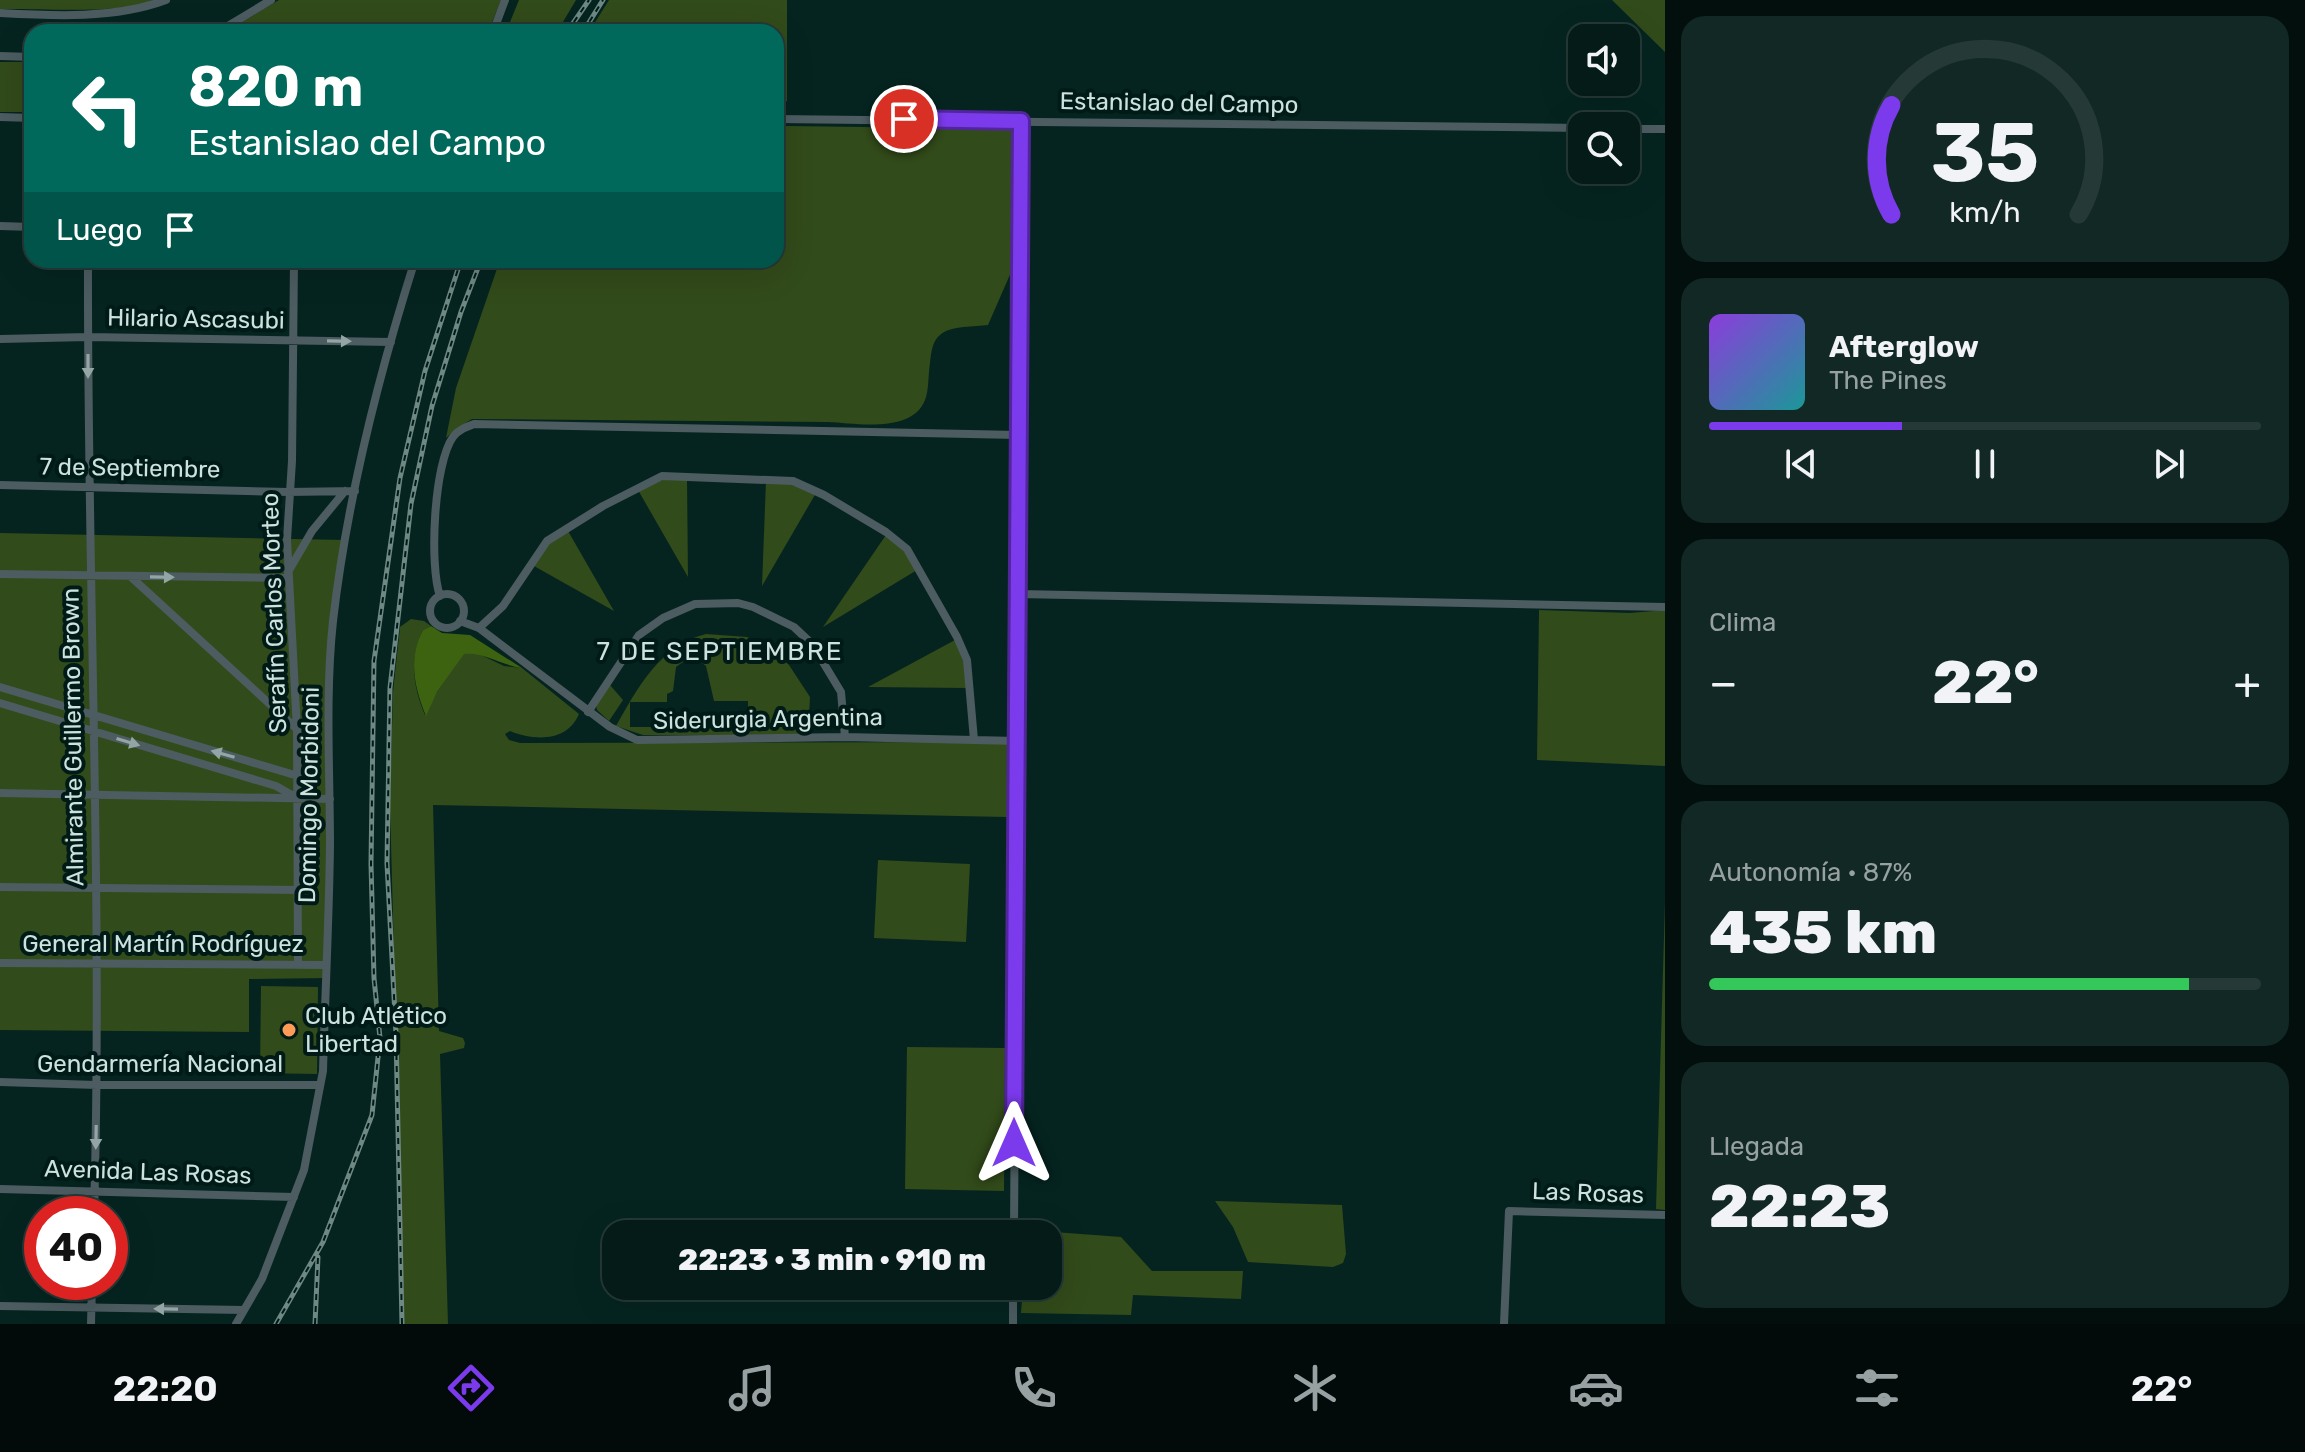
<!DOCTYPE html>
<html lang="es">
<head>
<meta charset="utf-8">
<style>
	:root { --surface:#041b18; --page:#122825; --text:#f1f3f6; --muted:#97a1a2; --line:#253937; --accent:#7c3aed }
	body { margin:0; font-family:Rubik,sans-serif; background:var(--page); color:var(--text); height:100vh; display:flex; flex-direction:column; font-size:30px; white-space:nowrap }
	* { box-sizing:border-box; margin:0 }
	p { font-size:26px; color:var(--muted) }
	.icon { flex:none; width:44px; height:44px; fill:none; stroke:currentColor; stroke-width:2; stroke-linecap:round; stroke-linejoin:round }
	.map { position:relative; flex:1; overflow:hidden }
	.panel { display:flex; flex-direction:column; gap:16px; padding:16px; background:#020f0d; width:640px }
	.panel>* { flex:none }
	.guide { position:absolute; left:24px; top:24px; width:760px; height:244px; border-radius:24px; box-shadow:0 8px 32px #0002,0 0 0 2px var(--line); background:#00695c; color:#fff; overflow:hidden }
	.controls { position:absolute; left:1568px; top:24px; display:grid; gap:16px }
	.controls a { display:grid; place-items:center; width:72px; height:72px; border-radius:16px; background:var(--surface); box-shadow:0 8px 32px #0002,0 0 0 2px var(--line); font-size:40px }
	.speed { position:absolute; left:24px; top:1196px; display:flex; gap:16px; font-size:40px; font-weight:700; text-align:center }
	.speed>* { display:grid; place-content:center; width:104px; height:104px; border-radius:50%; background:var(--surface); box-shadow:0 8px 32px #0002,0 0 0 2px var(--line); line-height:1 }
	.speed .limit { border:12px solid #d22; background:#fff; color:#111 }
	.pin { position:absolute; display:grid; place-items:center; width:68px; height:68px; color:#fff; margin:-34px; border:4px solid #fff; border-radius:50%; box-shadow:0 2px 8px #0007 }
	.me { position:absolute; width:88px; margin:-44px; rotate:0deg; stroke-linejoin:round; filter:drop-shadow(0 0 6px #0008) }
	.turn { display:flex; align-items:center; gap:28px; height:168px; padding:0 32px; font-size:36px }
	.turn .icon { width:104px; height:104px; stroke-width:2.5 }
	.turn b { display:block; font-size:56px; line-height:68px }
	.then { display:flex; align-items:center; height:76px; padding:0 32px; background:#0003; gap:16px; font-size:30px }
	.big { font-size:60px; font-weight:800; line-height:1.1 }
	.panel .tile { flex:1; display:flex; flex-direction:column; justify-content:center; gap:12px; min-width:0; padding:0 28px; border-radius:24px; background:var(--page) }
	.panel .dial { align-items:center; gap:0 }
	.dial svg { height:208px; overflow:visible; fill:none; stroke:var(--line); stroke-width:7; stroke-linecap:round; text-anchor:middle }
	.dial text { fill:var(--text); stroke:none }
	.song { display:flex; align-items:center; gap:24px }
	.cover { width:96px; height:96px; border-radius:12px; background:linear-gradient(135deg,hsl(270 70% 55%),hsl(180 70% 35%)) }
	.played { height:8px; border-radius:4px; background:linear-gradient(90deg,var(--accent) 35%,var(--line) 35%) }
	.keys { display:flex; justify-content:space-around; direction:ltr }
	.heat { display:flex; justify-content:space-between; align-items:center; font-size:44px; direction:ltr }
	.charge { height:12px; border-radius:6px; background:linear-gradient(90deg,#34c759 87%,var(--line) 0) }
	.trip { position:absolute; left:602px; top:1220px; width:460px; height:80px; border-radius:24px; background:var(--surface); box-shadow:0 8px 32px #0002,0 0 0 2px var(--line); font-weight:800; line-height:80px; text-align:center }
	.dock { display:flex; height:128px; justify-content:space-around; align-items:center; background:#020b0a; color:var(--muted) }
	.dock .icon { width:56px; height:56px }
	.dock .current { color:var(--accent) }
	.dock b { font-size:36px; color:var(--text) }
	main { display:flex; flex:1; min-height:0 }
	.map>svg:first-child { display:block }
	.green { fill:#324b1a; fill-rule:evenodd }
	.forest { fill:#3d6311 }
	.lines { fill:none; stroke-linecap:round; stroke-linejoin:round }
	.minor { stroke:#4c5c60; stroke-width:8 }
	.rail-casing { stroke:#6e8884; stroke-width:5 }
	.rail { stroke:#001b17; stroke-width:2; stroke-dasharray:6; stroke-linecap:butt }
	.oneway { fill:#93a6a5 }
	.route-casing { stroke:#51269a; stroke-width:20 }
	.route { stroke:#7c3aed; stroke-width:14 }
	.poi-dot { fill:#fe9c57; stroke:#001b17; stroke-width:3 }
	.labels { text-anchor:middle; stroke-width:8; stroke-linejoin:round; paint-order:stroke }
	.street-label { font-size:24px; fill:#cde2de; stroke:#001b17 }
	.poi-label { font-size:24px; fill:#cde2de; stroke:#001b17; text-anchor:start }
	.neighbourhood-label { font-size:26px; letter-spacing:2px; fill:#cde2de; stroke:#001b17 }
</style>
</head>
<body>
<main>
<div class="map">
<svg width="1665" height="1324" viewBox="0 0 1665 1324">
	<rect width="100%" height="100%" fill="#052420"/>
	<path class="green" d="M0,0H154C122,15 39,8 0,9Z
		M279,0H501L488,32H225Z
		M519,0H576L557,32H506Z
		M609,0H787V101L776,105V32H589Z
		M1612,0H1665V52Z
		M0,62H32V112H0Z
		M788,126L1012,129V270L988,325C975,327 951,325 940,335C932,341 931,354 930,363C928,375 929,390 925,400C912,434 855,423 828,422L472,419L457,428L446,438L456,388L500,260H776V127Z
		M687,478L688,577L638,490L663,480Z
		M766,481L793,483L816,493L762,586Z
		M568,531L614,611L534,566L548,543Z
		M0,533L345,540L333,623L326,978L249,979V1032L0,1030Z
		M886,535L905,552L917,570L823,627Z
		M1539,610L1630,613L1665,610V766L1537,760Z
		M411,619L424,621L431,626L423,630C409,658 413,687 425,715L437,692L464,653H477L504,666L522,668L579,714C567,742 535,741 510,731L505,734L509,740L520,743L1007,742V817L433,805L439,1031L463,1038L465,1043L464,1048L440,1054L448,1324H404L390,806L393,692L400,627Z
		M706,634L747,637L775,651L789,665L810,697L808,735H643L616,726C637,689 660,645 706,634ZM687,659H697L706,666L714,701H748V727H630V702H667V694L673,691L676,667Z
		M955,640L964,662L968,688L868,687Z
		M610,685L623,700L609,721L597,710L596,705Z
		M878,860L970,864L966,942L874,938Z
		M1665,902V1210L1656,1209Z
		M261,986L318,987L317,1074L260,1073Z
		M907,1047L1005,1048L1004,1191L905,1189Z
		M1215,1201L1342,1205L1346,1254L1343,1263L1333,1267L1248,1262L1233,1227Z
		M1027,1230L1121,1237L1152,1271H1243L1241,1299L1133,1295L1131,1315L1021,1313L1023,1286H1048V1234H1027Z"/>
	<path class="forest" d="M431,626L442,633L470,635L522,668C500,665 485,652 464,654L437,692L426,716C414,687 408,658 423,630Z"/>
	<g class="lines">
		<path class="minor" d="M0,13C54,16 115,19 166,0
			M218,32L271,0
			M493,32L505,0
			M0,56L32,57
			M0,117L32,118
			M776,119L1582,128
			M1626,129H1665
			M0,226L32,227
			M88,260C87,578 103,896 94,1214
			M294,260L292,461L287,540L297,730L298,965
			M0,339L88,337L391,342
			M0,485L288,492L355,491
			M288,572L312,531L345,491
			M0,574L288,578
			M130,576L297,729
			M1018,594L1665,607
			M430 611a17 17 0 1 1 34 0a17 17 0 1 1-34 0Z
			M440,596C429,565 434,463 453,437C458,430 466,427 474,424L1019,435
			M460,621L479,628L610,727L637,740L845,737L1017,741
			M479,628L503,606L547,541L603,506L662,476L793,481L824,495L886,532L907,549L957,637L967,660L974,740
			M0,687L298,776
			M0,703L276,786L297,798
			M588,712L639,635L663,618L695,604L738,603L753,607L794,627L812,644L841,692L845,737
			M0,793L330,799
			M0,887L299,890
			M0,963L326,965
			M0,1082L97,1085H319
			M0,1189L294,1197
			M1014,1234L1021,121
			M0,1306L244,1310
			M91,1324L92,1282
			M236,1324L262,1279L304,1170L323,1071C325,996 329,921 330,846C330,771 325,695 333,621C347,499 378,377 415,260
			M1013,1324V1286
			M1504,1324L1509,1211L1665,1215"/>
		<defs>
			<path id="rail" d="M567,32L589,0
				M583,32L603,0
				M276,1324L323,1242L372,1115L380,1038L374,978L371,864L374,661L400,478L425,371L461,260
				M315,1324L318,1257
				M402,1324L396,1034L387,863L390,688L411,504L432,406L461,312L481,260"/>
		</defs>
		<use href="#rail" class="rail-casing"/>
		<use href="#rail" class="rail"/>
	</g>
	<defs><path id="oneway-solid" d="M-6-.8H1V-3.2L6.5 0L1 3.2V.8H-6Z" transform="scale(2)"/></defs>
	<g class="oneway">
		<use href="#oneway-solid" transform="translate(339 341) rotate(1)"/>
		<use href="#oneway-solid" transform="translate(88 366) rotate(90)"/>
		<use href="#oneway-solid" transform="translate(162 577) rotate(1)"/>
		<use href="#oneway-solid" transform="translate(128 742) rotate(17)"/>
		<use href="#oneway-solid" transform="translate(223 754) rotate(-164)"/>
		<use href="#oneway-solid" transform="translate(96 1137) rotate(91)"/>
		<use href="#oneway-solid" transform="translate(166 1309) rotate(-179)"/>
	</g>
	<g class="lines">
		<defs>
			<path id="route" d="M904,119L1021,121L1014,1143"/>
		</defs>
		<use href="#route" class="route-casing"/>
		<use href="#route" class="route"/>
	</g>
	<circle class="poi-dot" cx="289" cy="1030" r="8"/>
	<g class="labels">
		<g class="street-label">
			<text transform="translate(1179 103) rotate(1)" y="8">Estanislao del Campo</text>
			<text transform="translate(196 319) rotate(1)" y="8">Hilario Ascasubi</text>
			<text transform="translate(130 468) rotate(1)" y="8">7 de Septiembre</text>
			<text transform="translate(274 613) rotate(-92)" y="8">Serafín Carlos Morteo</text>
			<text transform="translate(768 719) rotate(-1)" y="8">Siderurgia Argentina</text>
			<text transform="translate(73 737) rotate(-91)" y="8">Almirante Guillermo Brown</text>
			<text transform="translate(309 795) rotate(-89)" y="8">Domingo Morbidoni</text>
			<text x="163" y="952">General Martín Rodríguez</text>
			<text x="160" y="1072">Gendarmería Nacional</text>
			<text transform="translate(148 1172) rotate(2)" y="8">Avenida Las Rosas</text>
			<text transform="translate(1588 1193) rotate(2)" y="8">Las Rosas</text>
		</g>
		<g class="poi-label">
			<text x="305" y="1024">Club Atlético<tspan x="305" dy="28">Libertad</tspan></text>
		</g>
		<g class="neighbourhood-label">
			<text x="720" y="660">7 DE SEPTIEMBRE</text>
		</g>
	</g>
</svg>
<div class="controls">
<a><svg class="icon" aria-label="sound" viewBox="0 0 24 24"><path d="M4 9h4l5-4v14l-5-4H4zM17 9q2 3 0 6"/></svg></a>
<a><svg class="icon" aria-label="search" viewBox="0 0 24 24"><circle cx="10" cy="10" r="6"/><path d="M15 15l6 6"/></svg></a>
</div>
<div class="speed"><div class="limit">40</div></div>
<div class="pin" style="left:904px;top:119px;background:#d93025"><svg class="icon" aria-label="arrive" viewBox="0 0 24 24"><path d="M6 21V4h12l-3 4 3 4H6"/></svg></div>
<svg class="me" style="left:1014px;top:1143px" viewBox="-20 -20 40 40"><path d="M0-17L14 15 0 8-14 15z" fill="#7c3aed" stroke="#fff" stroke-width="4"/></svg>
<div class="trip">22:23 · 3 min · 910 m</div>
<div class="guide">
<div class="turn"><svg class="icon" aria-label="left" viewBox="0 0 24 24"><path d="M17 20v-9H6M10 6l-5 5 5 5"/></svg><div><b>820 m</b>Estanislao del Campo</div></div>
<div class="then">Luego<svg class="icon" aria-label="arrive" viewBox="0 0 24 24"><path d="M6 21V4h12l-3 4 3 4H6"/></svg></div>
</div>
</div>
<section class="panel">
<div class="tile dial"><svg viewBox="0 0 100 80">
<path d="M14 69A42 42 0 1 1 86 69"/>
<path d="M14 69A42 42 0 0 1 14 27" stroke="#7c3aed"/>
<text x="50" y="56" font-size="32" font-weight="700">35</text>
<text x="50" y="72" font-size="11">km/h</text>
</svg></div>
<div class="tile">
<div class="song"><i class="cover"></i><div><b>Afterglow</b><p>The Pines</p></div></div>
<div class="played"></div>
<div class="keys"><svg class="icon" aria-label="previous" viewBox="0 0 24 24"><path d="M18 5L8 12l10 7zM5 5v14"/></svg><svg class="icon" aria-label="pause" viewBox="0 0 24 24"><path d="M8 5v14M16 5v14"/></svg><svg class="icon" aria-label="next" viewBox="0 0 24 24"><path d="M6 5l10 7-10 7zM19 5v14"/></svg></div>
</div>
<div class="tile"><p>Clima</p>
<div class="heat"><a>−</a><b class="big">22°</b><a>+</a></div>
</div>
<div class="tile"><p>Autonomía · 87%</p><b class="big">435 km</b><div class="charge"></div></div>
<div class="tile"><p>Llegada</p><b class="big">22:23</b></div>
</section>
</main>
<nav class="dock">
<b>22:20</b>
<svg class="icon current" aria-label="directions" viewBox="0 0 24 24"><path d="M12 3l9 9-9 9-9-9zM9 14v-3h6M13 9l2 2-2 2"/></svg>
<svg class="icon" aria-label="music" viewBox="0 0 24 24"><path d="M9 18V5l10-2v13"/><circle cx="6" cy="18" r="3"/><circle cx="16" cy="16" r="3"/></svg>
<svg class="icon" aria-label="phone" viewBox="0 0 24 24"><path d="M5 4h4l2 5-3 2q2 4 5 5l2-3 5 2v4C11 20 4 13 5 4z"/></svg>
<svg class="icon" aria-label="climate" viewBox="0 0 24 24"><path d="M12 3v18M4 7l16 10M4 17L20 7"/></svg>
<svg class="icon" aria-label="car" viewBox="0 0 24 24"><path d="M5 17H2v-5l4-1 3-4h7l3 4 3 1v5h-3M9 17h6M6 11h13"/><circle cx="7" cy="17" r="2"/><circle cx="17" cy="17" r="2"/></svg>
<svg class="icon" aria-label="filters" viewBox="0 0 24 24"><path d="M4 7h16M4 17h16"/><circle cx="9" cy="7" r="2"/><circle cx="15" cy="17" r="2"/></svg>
<b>22°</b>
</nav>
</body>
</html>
